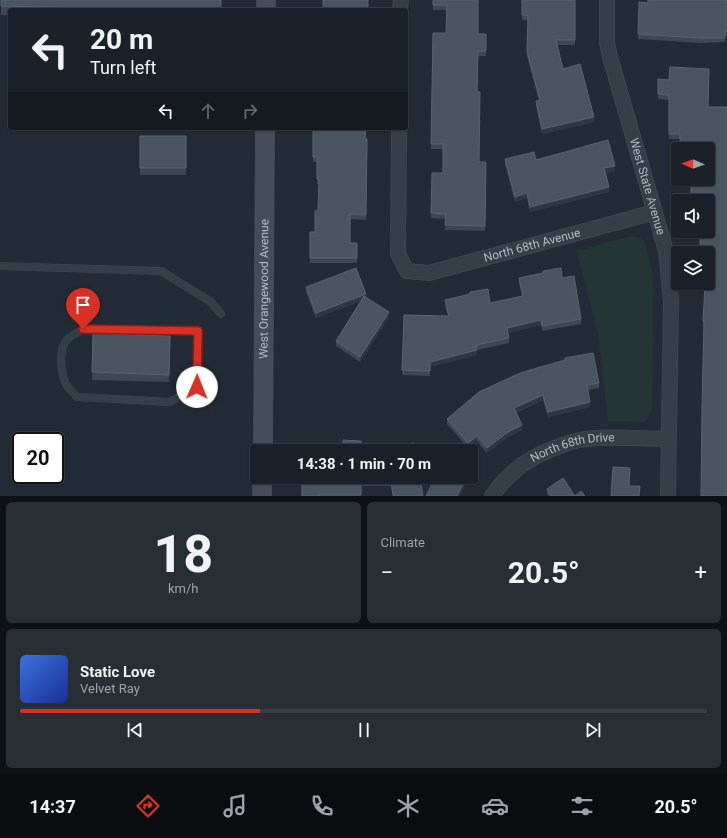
<!DOCTYPE html>
<html lang="en">
<head>
<meta charset="utf-8">
<style>
	:root { --surface:#1a2128; --page:#272e34; --text:#f1f3f6; --muted:#9fa3a8; --line:#383e45; --accent:#d93025 }
	body { margin:0; font-family:Roboto,sans-serif; background:var(--page); color:var(--text); height:100vh; display:flex; flex-direction:column; font-size:15px; white-space:nowrap }
	* { box-sizing:border-box; margin:0 }
	p { font-size:13px; color:var(--muted) }
	.icon { flex:none; width:22px; height:22px; fill:none; stroke:currentColor; stroke-width:2; stroke-linecap:round; stroke-linejoin:round }
	.map { position:relative; height:496px; overflow:hidden }
	.side { display:flex; flex-direction:column; gap:6px; padding:6px; background:#0e1216; flex:1 }
	.side>* { flex:none }
	.guide { position:absolute; left:8px; top:8px; width:400px; height:122px; border-radius:4px; box-shadow:0 1px 3px #0004,0 0 0 1px var(--line); background:#1a2128; color:var(--text); overflow:hidden }
	.needle { width:26px; rotate:272deg }
	.tools { position:absolute; left:671px; top:142px; display:grid; gap:8px }
	.tools a { display:grid; place-items:center; width:44px; height:44px; border-radius:4px; background:var(--surface); box-shadow:0 1px 3px #0004,0 0 0 1px var(--line); font-size:20px }
	.speed { position:absolute; left:12px; top:432px; display:flex; gap:8px; font-size:20px; font-weight:700; text-align:center }
	.speed>* { display:grid; place-content:center; width:52px; height:52px; border-radius:50%; background:var(--surface); box-shadow:0 1px 3px #0004,0 0 0 1px var(--line); line-height:1 }
	.speed .limit { border:2px solid #111; border-radius:6px; background:#fff; color:#111 }
	.pin { position:absolute; display:grid; place-items:center; width:34px; height:34px; color:#fff; margin:-41px -17px; border-radius:50% 50% 50% 0; rotate:-45deg; box-shadow:0 0 4px #0007 }
	.pin .icon { rotate:45deg }
	.me { position:absolute; width:44px; margin:-22px; rotate:1deg; stroke-linejoin:round; filter:drop-shadow(0 0 3px #0008) }
	.turn { display:flex; align-items:center; gap:14px; height:84px; padding:0 16px; font-size:18px }
	.turn .icon { width:52px; height:52px; stroke-width:2.5 }
	.turn b { display:block; font-size:28px; line-height:34px }
	.lanes { display:flex; align-items:center; height:38px; padding:0 16px; background:#0003; justify-content:center; gap:20px; direction:ltr }
	.lanes .off { opacity:.35 }
	.big { font-size:30px; font-weight:700; line-height:1.1 }
	.side .widget { flex:1; display:flex; flex-direction:column; justify-content:center; gap:6px; min-width:0; padding:0 14px; border-radius:6px; background:var(--page) }
	.side .dial { align-items:center; gap:0 }
	.dial b { font-size:52px; line-height:1 }
	.song { display:flex; align-items:center; gap:12px }
	.cover { width:48px; height:48px; border-radius:6px; background:linear-gradient(135deg,hsl(220 70% 55%),hsl(230 70% 35%)) }
	.played { height:4px; border-radius:2px; background:linear-gradient(90deg,var(--accent) 35%,var(--line) 35%) }
	.keys { display:flex; justify-content:space-around; direction:ltr }
	.heat { display:flex; justify-content:space-between; align-items:center; font-size:22px; direction:ltr }
	.side .tiles { flex:1; display:grid; gap:6px; grid-template-columns:1fr 1fr }
	.widget:last-child { grid-column:span 2 }
	.trip { position:absolute; left:250px; top:444px; width:228px; height:40px; border-radius:4px; background:var(--surface); box-shadow:0 1px 3px #0004,0 0 0 1px var(--line); font-weight:700; line-height:40px; text-align:center }
	.menu { display:flex; height:64px; justify-content:space-around; align-items:center; background:#0a0d10; color:var(--muted) }
	.menu .icon { width:28px; height:28px }
	.menu .on { color:var(--accent) }
	.menu b { font-size:18px; color:var(--text) }
	.map>svg:first-child { display:block }
	.green { fill:#253637 }
	.lines { fill:none; stroke-linecap:round; stroke-linejoin:round }
	.lane-casing { stroke:#3f4750; stroke-width:8 }
	.street-casing { stroke:#3f4750; stroke-width:16 }
	.secondary-casing { stroke:#3f4750; stroke-width:20 }
	.lane { stroke:#363e47; stroke-width:7 }
	.street { stroke:#363e47; stroke-width:14 }
	.secondary { stroke:#454d5a; stroke-width:19 }
	.wall { fill:#3e4855 }
	.shaded-wall { fill:#2e3844 }
	.building { fill:#4a5561; stroke:#5a6470 }
	.route-casing { stroke:#8d1f18; stroke-width:10 }
	.route { stroke:#d93025; stroke-width:7 }
	.labels { text-anchor:middle; stroke-width:4; stroke-linejoin:round; paint-order:stroke }
	.street-label { font-size:12px; fill:#b1b9c3; stroke:#1b232c }
</style>
</head>
<body>
<div class="map">
<svg width="727" height="496" viewBox="0 0 727 496">
	<rect width="100%" height="100%" fill="#232c36"/>
	<path class="green" d="M631,236L638,237L644,241L652,270L653,287L652,411L648,418L644,422L608,421L598,333L577,251Z"/>
	<g class="lines">
		<defs>
			<path id="lane" d="M0,266L161,271L211,302L221,314
				M83,329L198,331L197,387L170,402L77,397C73,392 67,388 65,382C61,373 59,352 65,342C68,337 77,333 83,329Z"/>
			<g id="street">
				<path id="s1" d="M607,0V42L610,57L666,251L671,301L668,496"/>
				<path d="M400,10L401,0"/>
				<path id="s2" d="M399,128L398,254L407,271L429,273L655,212"/>
				<path id="s3" d="M492,496C499,486 507,477 517,469C531,456 562,444 580,440C606,435 642,439 669,439"/>
			</g>
			<g id="secondary">
				<path d="M266,10V0"/>
				<path id="s4" d="M263,451L265,128"/>
				<path d="M262,496V477"/>
			</g>
		</defs>
		<use href="#lane" class="lane-casing"/>
		<use href="#street" class="street-casing"/>
		<use href="#secondary" class="secondary-casing"/>
		<use href="#lane" class="lane"/>
		<use href="#street" class="street"/>
		<use href="#secondary" class="secondary"/>
	</g>
	<path class="wall" d="M1,0L221,10H10V15H1Z
		M433,0H478V34H486V56H478L477,92L479,162H486L485,231L445,230L446,219L431,218L432,173H443V149H431L433,33H446V10H433Z
		M522,0H575V45H557L563,69L594,122L542,134L536,106V101H539L527,56L528,20H522Z
		M727,0V36H725V42L700,43L638,39V34L648,3Z
		M658,79L708,107H727L704,326H703V321L708,253H700V231L708,179L680,139H669V100L658,99Z
		M313,128L367,139L366,220L350,219V243H357V263H310V232H315L318,211L319,184H317V162H313Z
		M140,136H186V175H140Z
		M505,159L615,171L606,173L609,192L530,212L527,198L515,202L505,164Z
		M519,278H562L581,319V324L542,331L541,325L508,333L509,338V343L477,350V355L430,367V376L402,375L404,315L448,316L445,305V300L470,294V292L490,303L522,296L519,283Z
		M306,287L366,297L389,317L360,362L336,346V341L361,301L316,318L306,292Z
		M93,333L170,336L169,382L92,380Z
		M599,383V388L588,390L590,407L548,417L543,400L516,413L522,430L508,437L487,453L477,441L468,448L447,424V419L479,392Z
		M302,477H420L423,496H393L391,486H361V496H302Z
		M547,489L575,496H585H548L547,494Z"/>
	<path class="shaded-wall" d="M594,117V122L542,134V129Z
		M615,166V171L604,173V168Z
		M609,187V192L530,212V207Z
		M527,193V198L515,202V197Z
		M366,294V299L316,318V313Z
		M389,312V317L360,362V357Z
		M541,320V325L507,333V328Z
		M477,350V355L430,367V376V362Z
		M543,395V400L514,413V408Z
		M590,402V407L548,417V412Z
		M522,425V430L508,437L487,453V448L508,432Z
		M477,436V441L468,448V443Z
		M467,477H469L460,496H457Z"/>
	<path class="building" d="M1,0H221V10H169L1,6Z
		M323,0H368V10H323Z
		M433,0H478V34H486V51H478L477,92H480L479,162H486L485,226L445,225L446,214L431,213L432,173H443V144H431L433,33H446L447,5H433Z
		M522,0H575V40H556L563,69L580,64L594,117L542,129L536,101L540,100L527,51L528,15H522Z
		M648,0H727V31H725V38H700L638,34L639,2L648,3Z
		M670,67L709,69L708,107H727V496H701L702,408L704,321H703L705,283H708V253H707V251H700V231H708V201H691V179H708V149H680V134H669V95L658,94V79L669,80Z
		M313,128H366L365,139H367L366,215L350,214V243H357V258H310V232H315V211H318L319,179H317V157H313Z
		M140,136H186V168H140Z
		M608,140L615,166L604,168L609,187L530,207L527,193L515,197L505,159L534,152L536,160Z
		M356,268L366,294L316,313L306,287Z
		M561,268L562,278L574,276L581,319L542,326L541,320L507,328L509,338L476,345L477,350L430,362V371L402,370L404,315L449,316L445,300L470,294V292L488,289L490,303L523,296L519,278L543,273V271Z
		M364,296L389,312L360,357L336,341Z
		M93,333L170,336L169,375L92,372Z
		M593,353L599,383L587,385L590,402L548,412L543,395L514,408L522,425L508,432L487,448L477,436L468,443L447,419L479,392L520,373L565,360V358Z
		M343,440L361,441V448H383L414,443L415,451H302V448L343,449Z
		M613,467L630,468L629,486H640L639,496H611Z
		M302,477H420L423,496H393L391,481H361V495H319V496H302Z
		M435,477H467L457,496H426Z
		M563,478L575,496L581,491L585,496H551L547,489Z"/>
	<g class="lines">
		<defs>
			<path id="route" d="M83,329L198,331L197,387"/>
		</defs>
		<use href="#route" class="route-casing"/>
		<use href="#route" class="route"/>
	</g>
	<g class="labels">
		<g class="street-label">
			<text dy="4" stroke="none"><textPath href="#s1" startOffset="192">West State Avenue</textPath></text>
			<text dy="4" stroke="none"><textPath href="#s2" startOffset="274">North 68th Avenue</textPath></text>
			<text dy="4" stroke="none"><textPath href="#s4" startOffset="162">West Orangewood Avenue</textPath></text>
			<text dy="4" stroke="none"><textPath href="#s3" startOffset="98">North 68th Drive</textPath></text>
		</g>
	</g>
</svg>
<div class="tools">
<a><svg class="needle" viewBox="-14 -14 28 28"><path d="M0-13l5 13h-10z" fill="#e53935"/><path d="M0 13l5-13h-10z" fill="#9fa3a8"/></svg></a>
<a><svg class="icon" aria-label="sound" viewBox="0 0 24 24"><path d="M4 9h4l5-4v14l-5-4H4zM17 9q2 3 0 6"/></svg></a>
<a><svg class="icon" aria-label="layers" viewBox="0 0 24 24"><path d="M12 4l9 5-9 5-9-5zM3 14l9 5 9-5"/></svg></a>
</div>
<div class="speed"><div class="limit">20</div></div>
<div class="pin" style="left:83px;top:329px;background:#d93025"><svg class="icon" aria-label="arrive" viewBox="0 0 24 24"><path d="M6 21V4h12l-3 4 3 4H6"/></svg></div>
<svg class="me" style="left:197px;top:387px" viewBox="-20 -20 40 40"><circle r="19" fill="#fff"/><path d="M0-13L10 11 0 6-10 11z" fill="#d93025"/></svg>
<div class="trip">14:38 · 1 min · 70 m</div>
<div class="guide">
<div class="turn"><svg class="icon" aria-label="left" viewBox="0 0 24 24"><path d="M17 20v-9H6M10 6l-5 5 5 5"/></svg><div><b>20 m</b>Turn left</div></div>
<div class="lanes"><svg class="icon" aria-label="left" viewBox="0 0 24 24"><path d="M17 20v-9H6M10 6l-5 5 5 5"/></svg><svg class="icon off" aria-label="ahead" viewBox="0 0 24 24"><path d="M12 20V5M6 11l6-6 6 6"/></svg><svg class="icon off" aria-label="right" viewBox="0 0 24 24"><path d="M7 20v-9h11M14 6l5 5-5 5"/></svg></div>
</div>
</div>
<section class="side">
<div class="tiles">
<div class="widget dial"><b>18</b><p>km/h</p></div>
<div class="widget"><p>Climate</p>
<div class="heat"><a>−</a><b class="big">20.5°</b><a>+</a></div>
</div>
<div class="widget">
<div class="song"><i class="cover"></i><div><b>Static Love</b><p>Velvet Ray</p></div></div>
<div class="played"></div>
<div class="keys"><svg class="icon" aria-label="previous" viewBox="0 0 24 24"><path d="M18 5L8 12l10 7zM5 5v14"/></svg><svg class="icon" aria-label="pause" viewBox="0 0 24 24"><path d="M8 5v14M16 5v14"/></svg><svg class="icon" aria-label="next" viewBox="0 0 24 24"><path d="M6 5l10 7-10 7zM19 5v14"/></svg></div>
</div>
</div>
</section>
<nav class="menu">
<b>14:37</b>
<svg class="icon on" aria-label="directions" viewBox="0 0 24 24"><path d="M12 3l9 9-9 9-9-9zM9 14v-3h6M13 9l2 2-2 2"/></svg>
<svg class="icon" aria-label="music" viewBox="0 0 24 24"><path d="M9 18V5l10-2v13"/><circle cx="6" cy="18" r="3"/><circle cx="16" cy="16" r="3"/></svg>
<svg class="icon" aria-label="phone" viewBox="0 0 24 24"><path d="M5 4h4l2 5-3 2q2 4 5 5l2-3 5 2v4C11 20 4 13 5 4z"/></svg>
<svg class="icon" aria-label="climate" viewBox="0 0 24 24"><path d="M12 3v18M4 7l16 10M4 17L20 7"/></svg>
<svg class="icon" aria-label="car" viewBox="0 0 24 24"><path d="M5 17H2v-5l4-1 3-4h7l3 4 3 1v5h-3M9 17h6M6 11h13"/><circle cx="7" cy="17" r="2"/><circle cx="17" cy="17" r="2"/></svg>
<svg class="icon" aria-label="filters" viewBox="0 0 24 24"><path d="M4 7h16M4 17h16"/><circle cx="9" cy="7" r="2"/><circle cx="15" cy="17" r="2"/></svg>
<b>20.5°</b>
</nav>
</body>
</html>
